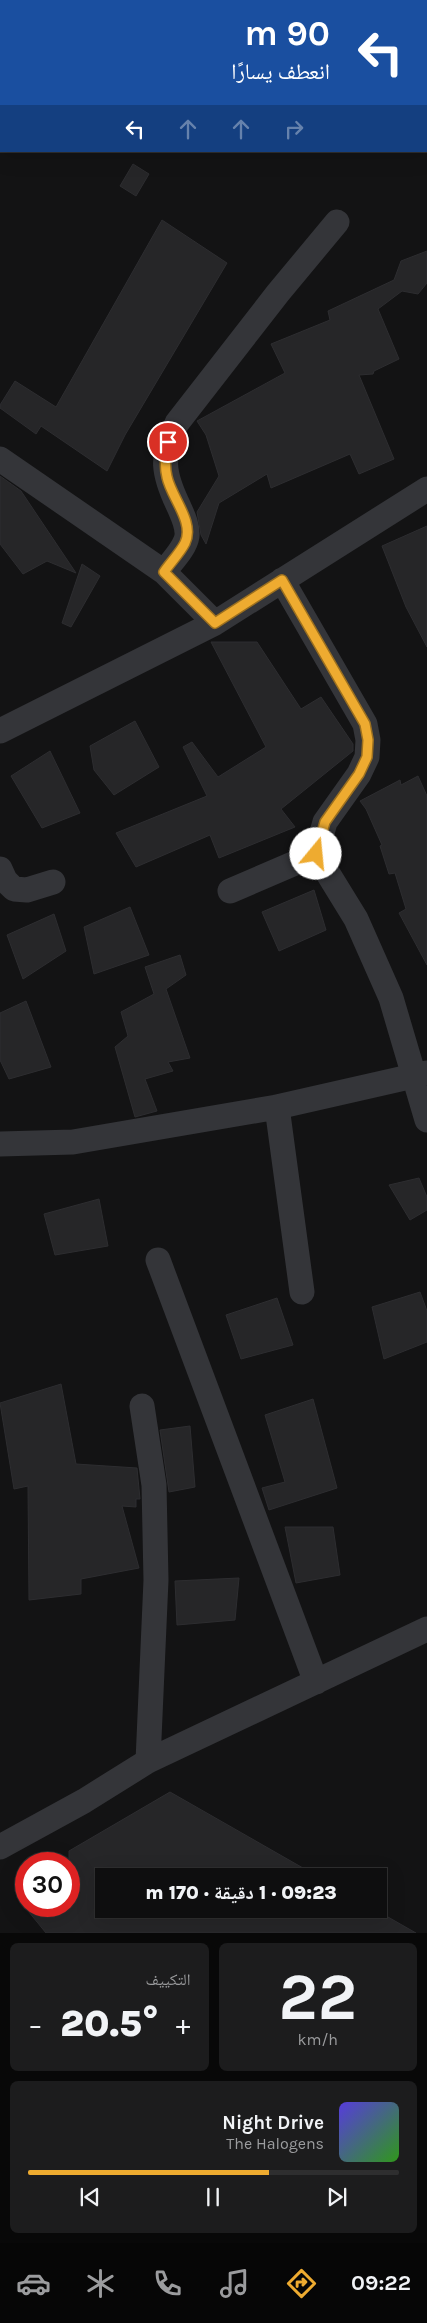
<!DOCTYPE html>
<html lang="ar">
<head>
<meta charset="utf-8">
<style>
	:root { --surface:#0e0e0f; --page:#1c1c1d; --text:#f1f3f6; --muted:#9b9c9e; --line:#2e2e2f; --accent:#eeab30 }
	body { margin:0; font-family:Karla,"Noto Naskh Arabic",sans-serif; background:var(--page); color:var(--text); direction:rtl; height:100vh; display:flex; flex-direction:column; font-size:19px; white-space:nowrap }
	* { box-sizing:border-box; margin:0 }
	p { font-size:16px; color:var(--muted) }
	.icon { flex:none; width:28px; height:28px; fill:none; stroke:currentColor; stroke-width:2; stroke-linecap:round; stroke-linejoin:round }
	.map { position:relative; height:1933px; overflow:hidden; direction:ltr }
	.details { display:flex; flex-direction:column; gap:10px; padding:10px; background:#080808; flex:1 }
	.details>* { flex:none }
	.guide { position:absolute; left:0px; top:0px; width:428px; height:152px; box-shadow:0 5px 20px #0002,0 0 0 1px var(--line); direction:rtl; background:#1a4fa0; color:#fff; overflow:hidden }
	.speed { position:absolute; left:15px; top:1852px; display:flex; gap:10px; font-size:25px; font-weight:700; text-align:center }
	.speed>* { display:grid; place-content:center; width:65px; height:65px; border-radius:50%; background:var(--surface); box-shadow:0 5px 20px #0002,0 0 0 1px var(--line); line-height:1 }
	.speed .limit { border:8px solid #d22; background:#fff; color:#111 }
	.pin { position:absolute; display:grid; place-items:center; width:42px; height:42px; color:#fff; margin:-21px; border:2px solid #fff; border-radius:50%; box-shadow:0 1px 5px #0007 }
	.me { position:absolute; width:55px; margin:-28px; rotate:17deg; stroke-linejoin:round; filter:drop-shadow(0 0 4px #0008) }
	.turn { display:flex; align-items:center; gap:18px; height:105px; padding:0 15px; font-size:22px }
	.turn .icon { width:65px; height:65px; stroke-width:2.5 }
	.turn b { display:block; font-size:35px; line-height:42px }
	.lanes { display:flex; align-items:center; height:48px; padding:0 15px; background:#0003; justify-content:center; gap:25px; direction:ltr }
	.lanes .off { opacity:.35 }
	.big { font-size:38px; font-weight:800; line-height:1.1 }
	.details .card { flex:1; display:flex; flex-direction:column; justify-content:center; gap:8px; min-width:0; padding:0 18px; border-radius:8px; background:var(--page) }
	.details .dial { align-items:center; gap:0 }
	.dial b { font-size:65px; line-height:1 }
	.song { display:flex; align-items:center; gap:15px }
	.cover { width:60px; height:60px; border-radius:8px; background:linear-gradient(135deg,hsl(250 70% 55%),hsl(110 70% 35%)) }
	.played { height:5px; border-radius:2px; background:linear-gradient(90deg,var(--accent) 65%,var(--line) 65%) }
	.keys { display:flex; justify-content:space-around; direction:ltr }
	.heat { display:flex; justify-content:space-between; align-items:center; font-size:28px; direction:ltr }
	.details .tiles { flex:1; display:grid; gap:10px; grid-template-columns:1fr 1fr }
	.card:last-child { grid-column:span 2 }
	.trip { position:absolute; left:95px; top:1868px; width:292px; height:50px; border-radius:0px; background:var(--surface); box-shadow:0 5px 20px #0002,0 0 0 1px var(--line); font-weight:800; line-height:50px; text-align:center; direction:rtl }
	.tabs { display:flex; height:80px; justify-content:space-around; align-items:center; background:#060606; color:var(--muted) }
	.tabs .icon { width:35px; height:35px }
	.tabs .selected { color:var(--accent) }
	.tabs b { font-size:22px; color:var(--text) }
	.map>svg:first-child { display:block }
	.building { fill:#262628; stroke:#2d2d30 }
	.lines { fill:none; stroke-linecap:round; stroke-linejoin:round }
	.minor { stroke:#343539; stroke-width:25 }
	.route-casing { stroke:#9b6f1f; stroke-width:12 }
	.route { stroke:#eeab30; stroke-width:9 }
</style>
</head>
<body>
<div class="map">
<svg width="427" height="1933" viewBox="0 0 427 1933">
	<rect width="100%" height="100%" fill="#131314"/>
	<path class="building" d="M133,164L149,174L136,196L120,186Z
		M162,220L227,263L125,435L107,471L41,426L36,434L0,408V405L15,381L56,407Z
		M427,251V283L418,294L402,291L378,309L399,359L374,371L373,374L359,375L394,459L359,474L350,454L271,488L267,474L219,503L206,544L201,535L197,512L219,476L206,435L197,421L285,373L271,344L330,320L328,311L394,280L401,261Z
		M0,476L21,491L76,573L47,561L23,574L0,544Z
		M427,526V647L406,607L382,546Z
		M82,564L100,576L71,627L62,623Z
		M211,642H257L301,709L321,697L353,744V751L281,809L295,827L219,858L210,835L136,867L116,833L207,796L183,747L192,742L218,777L266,747Z
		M135,721L159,767L114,795L94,770L90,746Z
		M50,751L80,813L42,828L11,776Z
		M418,776L427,796V965L399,913L406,909L395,873L389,874L380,846L382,845L366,809L360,801L400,780L401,785Z
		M314,890L326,930L279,951L262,912Z
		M130,907L149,955L94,974L84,927Z
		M54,914L66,951L23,979L7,935Z
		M180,955L186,975L166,989L190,1058L168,1062L173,1071L145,1079L157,1111L135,1117L115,1047L128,1036L121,1012L154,994L145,967Z
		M26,1001L51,1067L9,1079L0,1060V1013Z
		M419,1178L427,1197V1210L410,1220L389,1185Z
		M99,1199L108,1246L55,1255L44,1214Z
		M420,1292L427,1311V1342L384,1359L372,1307Z
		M277,1298L293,1345L241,1359L226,1315Z
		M61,1384L76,1464L137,1468L140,1499H136V1507L122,1506L139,1568L81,1579V1594L29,1600L28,1486L14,1489L0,1403Z
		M313,1399L337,1488L269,1510L262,1488L285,1482L265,1415Z
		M190,1426L195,1487L169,1492L160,1430Z
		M285,1527H333L340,1575L296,1583Z
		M239,1578L235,1620L177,1625L175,1581Z
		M170,1792L317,1876H104V1909H374L416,1933H46L24,1906H69V1851Z"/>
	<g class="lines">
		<path class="minor" d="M0,459L164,572L215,623
			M164,572C171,562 185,549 187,536C188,526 183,516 179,507C163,474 160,457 177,423L278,293L337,222
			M282,580L365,724L368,740L367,757L359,774L325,822L316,854L356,919L391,998L427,1120
			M0,731L215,623L427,489
			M0,869L5,880L14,889L27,890L53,882
			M230,891L316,854
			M277,1107L302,1292
			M0,1144L73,1142L277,1107L427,1073
			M158,1260L316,1682
			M142,1406L154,1485L156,1580L148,1761
			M0,1847L84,1801L148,1761L427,1629"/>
	</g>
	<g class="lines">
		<defs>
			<path id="route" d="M168,442C166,455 164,465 167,477C171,497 195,522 185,543C180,553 170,563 164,572L215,623L282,580L365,724L368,740L367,757L359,774L325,822L316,854"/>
		</defs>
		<use href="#route" class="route-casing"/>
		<use href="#route" class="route"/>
	</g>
</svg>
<div class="speed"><div class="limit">30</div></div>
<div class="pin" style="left:168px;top:442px;background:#d93025"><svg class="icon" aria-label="arrive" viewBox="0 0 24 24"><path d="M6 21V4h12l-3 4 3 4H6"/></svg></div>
<svg class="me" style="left:316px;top:854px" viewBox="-20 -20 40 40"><circle r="19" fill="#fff"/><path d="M0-13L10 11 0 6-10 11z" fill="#eeab30"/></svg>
<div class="trip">09:23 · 1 دقيقة · 170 m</div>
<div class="guide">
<div class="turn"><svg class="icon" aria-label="left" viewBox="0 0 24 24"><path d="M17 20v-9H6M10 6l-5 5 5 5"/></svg><div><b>90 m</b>انعطف يسارًا</div></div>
<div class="lanes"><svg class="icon" aria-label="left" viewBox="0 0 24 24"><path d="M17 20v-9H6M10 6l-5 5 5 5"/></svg><svg class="icon off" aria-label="ahead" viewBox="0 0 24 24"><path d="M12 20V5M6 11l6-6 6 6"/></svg><svg class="icon off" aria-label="ahead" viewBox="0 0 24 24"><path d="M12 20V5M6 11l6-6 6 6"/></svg><svg class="icon off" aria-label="right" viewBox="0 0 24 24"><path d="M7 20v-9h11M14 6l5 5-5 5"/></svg></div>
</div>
</div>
<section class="details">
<div class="tiles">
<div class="card dial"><b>22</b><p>km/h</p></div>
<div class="card"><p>التكييف</p>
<div class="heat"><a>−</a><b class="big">20.5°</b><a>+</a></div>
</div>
<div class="card">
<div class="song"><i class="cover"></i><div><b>Night Drive</b><p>The Halogens</p></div></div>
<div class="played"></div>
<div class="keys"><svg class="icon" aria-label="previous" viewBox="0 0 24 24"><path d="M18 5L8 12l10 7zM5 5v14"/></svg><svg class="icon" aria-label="pause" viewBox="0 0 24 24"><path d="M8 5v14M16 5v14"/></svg><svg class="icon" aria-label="next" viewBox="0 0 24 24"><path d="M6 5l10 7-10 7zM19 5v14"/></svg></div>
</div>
</div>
</section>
<nav class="tabs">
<b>09:22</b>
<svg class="icon selected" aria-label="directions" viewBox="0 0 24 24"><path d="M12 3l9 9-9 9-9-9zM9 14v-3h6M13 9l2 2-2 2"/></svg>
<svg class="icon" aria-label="music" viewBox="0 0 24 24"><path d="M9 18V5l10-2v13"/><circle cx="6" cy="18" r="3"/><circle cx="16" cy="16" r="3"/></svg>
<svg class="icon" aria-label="phone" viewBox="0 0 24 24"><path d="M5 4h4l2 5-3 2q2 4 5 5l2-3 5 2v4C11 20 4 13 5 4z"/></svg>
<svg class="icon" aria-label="climate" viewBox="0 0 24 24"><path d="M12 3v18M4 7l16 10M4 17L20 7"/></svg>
<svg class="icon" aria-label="car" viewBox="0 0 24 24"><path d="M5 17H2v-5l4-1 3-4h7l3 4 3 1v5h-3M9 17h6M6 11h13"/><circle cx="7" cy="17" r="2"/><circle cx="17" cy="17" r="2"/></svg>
</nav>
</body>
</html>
